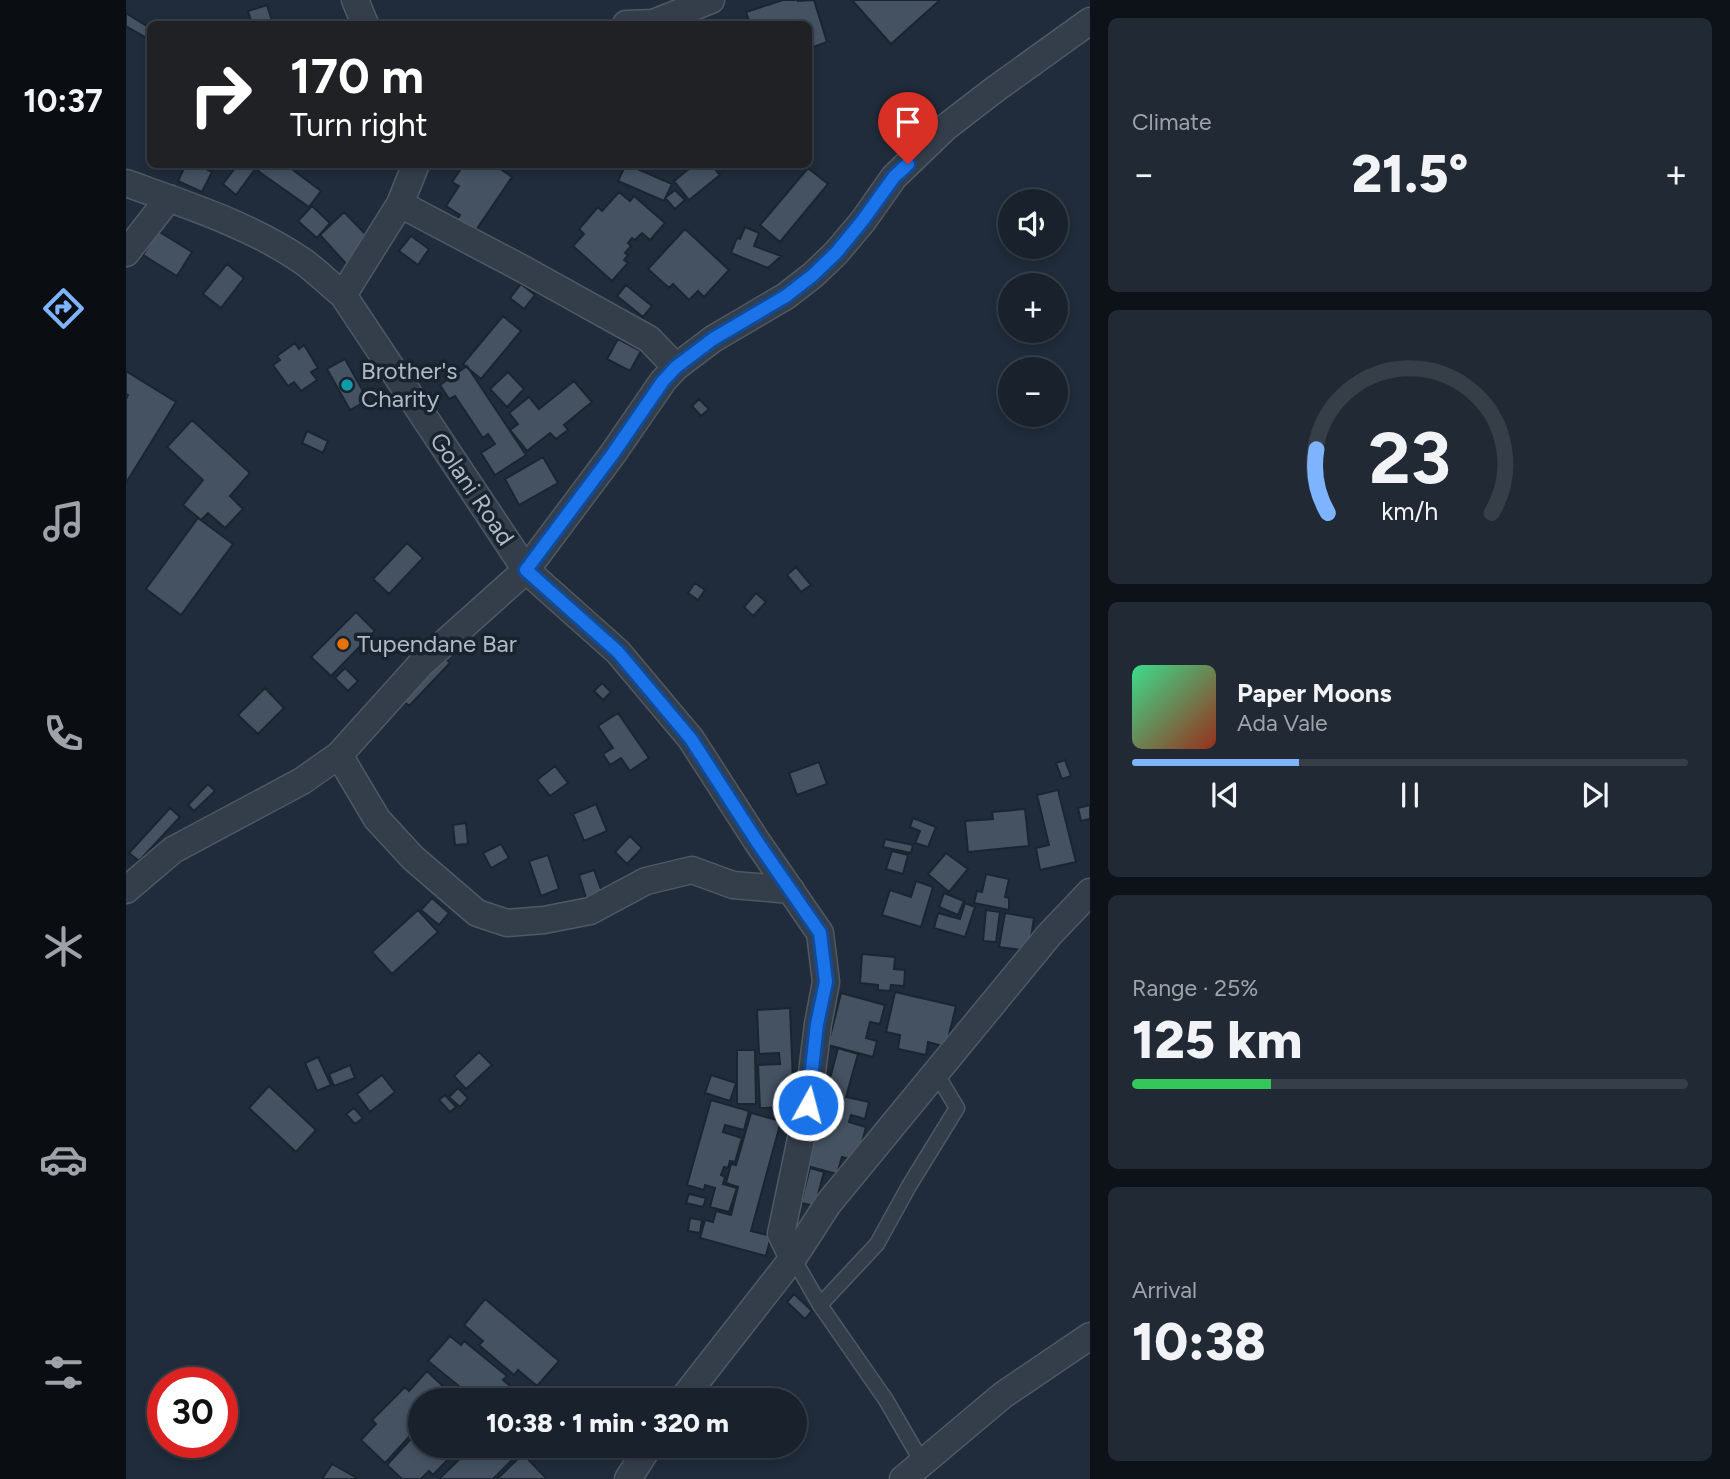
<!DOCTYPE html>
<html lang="en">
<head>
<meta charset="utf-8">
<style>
	:root { --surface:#18212c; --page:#212934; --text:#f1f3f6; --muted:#9fa3a9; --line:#363e48; --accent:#7eb4fd }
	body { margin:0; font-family:Figtree,sans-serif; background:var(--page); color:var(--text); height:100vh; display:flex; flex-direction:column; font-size:26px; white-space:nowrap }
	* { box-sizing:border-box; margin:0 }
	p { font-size:23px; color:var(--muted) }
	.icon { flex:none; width:38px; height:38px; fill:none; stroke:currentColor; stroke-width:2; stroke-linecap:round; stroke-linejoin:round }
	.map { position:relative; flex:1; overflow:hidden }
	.drawer { display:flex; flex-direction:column; gap:18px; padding:18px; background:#0d1218; width:640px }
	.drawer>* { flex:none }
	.banner { position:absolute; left:21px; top:21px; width:665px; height:147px; border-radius:10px; box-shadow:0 4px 10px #0003,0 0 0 2px var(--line); background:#202124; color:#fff; overflow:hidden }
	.buttons { position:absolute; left:872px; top:189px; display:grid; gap:14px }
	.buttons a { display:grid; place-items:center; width:70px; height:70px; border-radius:50%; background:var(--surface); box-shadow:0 4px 10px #0003,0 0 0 2px var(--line); font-size:35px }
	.speed { position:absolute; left:21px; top:1367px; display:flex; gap:14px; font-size:35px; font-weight:700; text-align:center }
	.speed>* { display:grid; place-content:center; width:91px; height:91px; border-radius:50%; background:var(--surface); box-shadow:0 4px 10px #0003,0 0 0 2px var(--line); line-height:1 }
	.speed .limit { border:10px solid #d22; background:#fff; color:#111 }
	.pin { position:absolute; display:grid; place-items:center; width:60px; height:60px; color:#fff; margin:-72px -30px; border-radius:50% 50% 50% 0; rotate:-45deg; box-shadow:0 0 7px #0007 }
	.pin .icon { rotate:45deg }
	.me { position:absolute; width:77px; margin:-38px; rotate:7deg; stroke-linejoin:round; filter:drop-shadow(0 0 5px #0008) }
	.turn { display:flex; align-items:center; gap:24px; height:147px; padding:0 28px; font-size:32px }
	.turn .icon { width:91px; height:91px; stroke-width:2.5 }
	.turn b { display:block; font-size:49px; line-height:60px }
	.big { font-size:52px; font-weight:800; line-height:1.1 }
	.drawer .tile { flex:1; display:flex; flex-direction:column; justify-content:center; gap:10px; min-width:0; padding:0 24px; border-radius:10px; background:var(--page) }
	.drawer .dial { align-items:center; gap:0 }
	.dial svg { height:182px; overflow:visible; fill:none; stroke:var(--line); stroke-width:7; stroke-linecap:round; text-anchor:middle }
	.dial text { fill:var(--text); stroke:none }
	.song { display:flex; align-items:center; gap:21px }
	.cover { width:84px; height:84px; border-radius:10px; background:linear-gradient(135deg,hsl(150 70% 55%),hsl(10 70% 35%)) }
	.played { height:7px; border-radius:4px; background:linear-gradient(90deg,var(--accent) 30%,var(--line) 30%) }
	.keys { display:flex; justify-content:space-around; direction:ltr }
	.heat { display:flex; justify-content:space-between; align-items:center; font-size:38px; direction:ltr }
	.charge { height:10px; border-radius:5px; background:linear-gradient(90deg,#34c759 25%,var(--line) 0) }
	.trip { position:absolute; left:282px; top:1388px; width:399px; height:70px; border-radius:35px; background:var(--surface); box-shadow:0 4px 10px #0003,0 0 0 2px var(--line); font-weight:800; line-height:70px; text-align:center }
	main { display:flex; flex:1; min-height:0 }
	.tab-bar { display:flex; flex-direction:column; width:126px; justify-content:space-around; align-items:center; background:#0a0d12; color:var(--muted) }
	.tab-bar .icon { width:49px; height:49px }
	.tab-bar .on { color:var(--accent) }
	.tab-bar b { font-size:32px; color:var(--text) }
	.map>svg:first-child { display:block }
	.building { fill:#445262; stroke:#1b2531; stroke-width:2 }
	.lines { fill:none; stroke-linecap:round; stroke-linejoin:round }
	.service-casing { stroke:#4f5965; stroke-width:17 }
	.minor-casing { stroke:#4f5965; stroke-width:29 }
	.service { stroke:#343e4b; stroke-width:14 }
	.minor { stroke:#343e4b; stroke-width:26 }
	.route-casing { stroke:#114b97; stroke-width:18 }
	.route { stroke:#1a73e8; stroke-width:12 }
	.culture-dot { fill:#0f9aa8; stroke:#19232f; stroke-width:2.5 }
	.food-dot { fill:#e8710a; stroke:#19232f; stroke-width:2.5 }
	.labels { text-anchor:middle; stroke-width:7; stroke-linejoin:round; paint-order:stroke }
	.poi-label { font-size:24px; fill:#afb9c7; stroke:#19232f; text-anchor:start }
	.street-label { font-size:24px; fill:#afb9c7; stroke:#19232f }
</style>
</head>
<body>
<main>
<nav class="tab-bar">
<b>10:37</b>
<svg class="icon on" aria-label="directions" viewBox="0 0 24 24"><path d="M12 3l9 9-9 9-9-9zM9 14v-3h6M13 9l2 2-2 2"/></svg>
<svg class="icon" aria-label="music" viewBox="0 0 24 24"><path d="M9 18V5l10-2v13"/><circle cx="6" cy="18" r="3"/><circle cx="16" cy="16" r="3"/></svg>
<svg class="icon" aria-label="phone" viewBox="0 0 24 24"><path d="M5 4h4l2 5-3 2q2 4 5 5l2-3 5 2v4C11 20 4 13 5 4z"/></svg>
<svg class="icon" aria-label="climate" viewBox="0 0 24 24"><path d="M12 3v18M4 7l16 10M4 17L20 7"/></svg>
<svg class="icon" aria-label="car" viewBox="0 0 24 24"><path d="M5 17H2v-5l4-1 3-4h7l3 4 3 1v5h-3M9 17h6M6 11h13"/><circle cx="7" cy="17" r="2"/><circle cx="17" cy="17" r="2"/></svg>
<svg class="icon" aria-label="filters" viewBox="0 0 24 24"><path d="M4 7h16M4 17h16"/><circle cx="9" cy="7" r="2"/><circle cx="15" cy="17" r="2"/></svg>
</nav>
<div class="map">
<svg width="964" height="1479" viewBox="0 0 964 1479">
	<rect width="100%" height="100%" fill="#202c3b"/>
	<path class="building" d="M657,0H672V1L688,0L701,42L682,49V24H624L620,12Z
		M726,0H814L765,44Z
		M141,5L147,24H126L122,11Z
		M0,13L24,28V40L0,26Z
		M60,164H71L86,172L76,192L52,181Z
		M112,164H133L110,195L97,184Z
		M137,164H159L195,191L183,207L132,171Z
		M338,164L352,166L353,164H367L386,177L348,233L330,221L334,215L320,206L333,186L326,182Z
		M500,164L546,184L538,201L492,181Z
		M569,164H585L594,175L563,200L548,181Z
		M682,168L702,184L654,242L634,225Z
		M549,190L559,200L549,209L539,198Z
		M493,192L504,201L508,196L539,223L524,240L516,233L509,240L506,238L502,243L505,246L499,253L502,255L498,260L502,263L486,281L447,246L458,234L453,229L472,207L476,211Z
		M186,206L204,223L191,238L172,221Z
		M218,212L248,243L223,267L194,235Z
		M619,227L633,233L628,246L655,256L642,268L605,253L611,238L614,239Z
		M559,229L603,270L578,297L572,291L563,300L547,284L543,288L522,269Z
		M32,231L66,252L51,276L17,255Z
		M285,236L303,249L292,265L273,251Z
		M101,264L118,278L95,308L77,294Z
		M395,284L409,295L398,309L384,298Z
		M500,285L526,306L517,317L491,296Z
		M377,316L395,331L355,379L337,364Z
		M492,339L515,351L504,371L481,359Z
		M169,343L173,349L178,345L192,368L185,372L191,380L175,391L168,382L162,386L147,365L154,360L151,356Z
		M219,359L242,400L224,410L201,369Z
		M341,366L400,455L369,475L355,453L369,444L362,434L357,438L329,396L323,399L314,385Z
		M0,371L50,402L0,483V399L2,395L0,394Z
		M382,372L398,389L381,407L364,389Z
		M448,381L466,402L438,425L442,430L430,439L424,433L401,451L384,430L392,424L383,413L403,397L413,409Z
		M573,399L583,409L575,416L566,406Z
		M66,420L124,473L104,496L117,509L99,528L82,513L75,520L57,505L77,480L41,447Z
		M181,431L202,441L197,453L176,443Z
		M417,457L432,483L393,505L379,479Z
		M72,518L107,544L55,615L20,589Z
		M281,543L297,558L263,594L247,579Z
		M670,567L685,585L675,592L661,575Z
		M569,583L579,590L572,600L562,593Z
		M630,593L640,602L627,616L618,607Z
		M230,612L249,631L205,676L185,657Z
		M314,653L324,663L283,706L273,697Z
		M219,668L232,681L222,691L209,678Z
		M476,683L485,692L477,700L468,691Z
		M139,688L158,708L132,734L112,715Z
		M492,713L523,758L504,771L495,758L484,765L477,754L487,748L472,726Z
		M939,760L945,776L936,779L930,763Z
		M693,762L701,784L671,795L663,773Z
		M429,766L442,783L424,796L411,780Z
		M82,784L89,791L68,811L62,805Z
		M932,790L950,862L914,870L910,848L923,845L911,795Z
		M470,804L481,831L458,841L447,814Z
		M964,805V819L955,821L952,808Z
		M44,808L54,817L13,861L3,853Z
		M899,809L903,846L842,852L839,821L867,819L866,812Z
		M787,818L810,827L802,847L789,843L794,831L784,827Z
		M340,823L342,844L329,845L327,825Z
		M504,836L516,848L501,864L489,852Z
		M759,839L787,845L785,853L757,847Z
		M375,844L383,858L365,868L357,853Z
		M766,851L782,855L777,874L760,869Z
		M820,853L842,869L823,892L802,874Z
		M422,855L433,889L415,896L403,861Z
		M468,870L476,892L460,898L453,875Z
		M860,874L883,879L879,897L883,898V910L848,903L851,891L856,892Z
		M790,881L807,887L795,927L756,915L764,890L785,897Z
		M818,893L838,901L832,915L813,907Z
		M306,898L323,913L313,925L295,910Z
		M839,903L849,907L839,937L808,928L812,913L834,919Z
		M292,910L312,932L266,974L246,952Z
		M860,910L874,912L870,942L857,941Z
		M879,913L908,918L903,951L873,947Z
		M736,954L769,957L768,969L779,970L778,986L765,985L764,991L752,990V985L734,983Z
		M769,992L830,1006L820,1047L802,1042L800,1055L772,1049L774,1035L760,1032Z
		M715,993L759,1005L754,1024L744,1022L740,1038L751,1041L747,1057L702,1045Z
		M664,1008L668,1107L634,1108L632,1065L654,1064L653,1053L633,1054L631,1010Z
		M712,1048L732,1054L720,1097L743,1102L739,1119L725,1115L723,1122L740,1127L731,1161L716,1157L711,1174L681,1166Z
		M611,1050H629L630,1104H611Z
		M353,1052L366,1065L340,1089L328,1076Z
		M192,1057L205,1085L191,1091L179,1063Z
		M224,1065L229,1078L208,1086L203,1074Z
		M256,1075L269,1092L244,1112L231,1094Z
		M585,1075L610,1083L604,1101L579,1093Z
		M143,1086L190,1130L170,1152L123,1108Z
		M332,1088L342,1098L334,1107L323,1097Z
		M319,1095L330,1107L324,1112L313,1100Z
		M585,1100L623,1111L618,1130L599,1125L597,1132L616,1138L609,1162L604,1161L602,1168L598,1167L595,1175L599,1177L597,1184L611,1188L603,1212L584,1207L589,1188L579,1185L578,1190L561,1185Z
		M228,1108L237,1118L229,1124L220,1114Z
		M625,1113L655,1121L625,1231L645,1236L640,1256L574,1238L579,1220L587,1222L590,1211L605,1215L612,1187L600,1183L605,1164L610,1165Z
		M684,1168L698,1172L689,1206L675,1203Z
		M563,1194L580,1198L577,1207L560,1203Z
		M564,1218L576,1220L574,1233L562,1231Z
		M668,1294L686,1311L679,1319L661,1302Z
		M359,1299L433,1361L411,1386L392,1370L388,1375L353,1345L357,1341L338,1325Z
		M324,1336L335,1345L338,1341L381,1376L377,1380L395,1395L390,1400H350L302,1361Z
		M301,1371L324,1393L318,1400H294V1425L259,1463L235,1440L250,1424L246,1420L279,1387L283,1391Z
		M294,1429V1446H335L307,1475L303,1471L295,1479H276L261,1465Z
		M354,1446H377L389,1457L367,1479H313L346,1447L349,1450Z
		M397,1454L420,1478L419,1479H371Z
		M206,1464L233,1479H196Z"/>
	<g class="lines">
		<defs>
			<path id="service" d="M667,1258L694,1305L760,1400L796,1462
				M694,1305L751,1244L783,1186L831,1108L810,1073"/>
			<path id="minor" d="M229,0L239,24
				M500,24L527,23L585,0
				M0,183C58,204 124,225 175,260C190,270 203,284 217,295L400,570L492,652L565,739L630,840L694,933L700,982L692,1024L682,1105L655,1234L667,1258
				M274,204L397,269L523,339L550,367
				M0,253L43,198
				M217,295L274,204L290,164
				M213,755L251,819L287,858L351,913L381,923L418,920L464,911L520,881L566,870L607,885L665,890
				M0,890L47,850L176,781L213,755L295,664L400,570L486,455L537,381L550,367L587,339L660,296L687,275L710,253L737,221L768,177L820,127L868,90L964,21
				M556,1400L667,1258L702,1204L923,935L964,892
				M502,1479L523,1446
				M777,1479L877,1395L964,1336"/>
		</defs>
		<use href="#service" class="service-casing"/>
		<use href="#minor" class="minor-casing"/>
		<use href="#service" class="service"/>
		<use href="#minor" class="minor"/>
	</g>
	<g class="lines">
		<defs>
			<path id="route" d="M682,1105L691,1024L700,982L694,933L630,840L565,739L492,652L400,570L486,455L537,381L550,367L587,339L660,296L687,275L710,253L737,220L768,177L782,164"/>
		</defs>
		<use href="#route" class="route-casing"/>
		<use href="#route" class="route"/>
	</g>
	<circle class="culture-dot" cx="221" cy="385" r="7"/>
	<circle class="food-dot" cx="217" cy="644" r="7"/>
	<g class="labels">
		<g class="poi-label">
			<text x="235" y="379">Brother's<tspan x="235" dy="28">Charity</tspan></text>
			<text x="231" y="652">Tupendane Bar</text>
		</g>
		<g class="street-label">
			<text transform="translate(346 489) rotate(56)" y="8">Golani Road</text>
		</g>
	</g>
</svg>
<div class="buttons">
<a><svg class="icon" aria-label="sound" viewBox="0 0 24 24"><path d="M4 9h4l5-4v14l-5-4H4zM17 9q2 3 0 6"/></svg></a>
<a>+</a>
<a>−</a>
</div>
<div class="speed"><div class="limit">30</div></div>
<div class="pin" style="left:782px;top:164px;background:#d93025"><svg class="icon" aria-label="arrive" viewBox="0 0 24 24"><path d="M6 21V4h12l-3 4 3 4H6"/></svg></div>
<svg class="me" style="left:682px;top:1105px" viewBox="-20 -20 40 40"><circle r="17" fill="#1a73e8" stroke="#fff" stroke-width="3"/><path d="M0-11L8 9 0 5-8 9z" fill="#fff"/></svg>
<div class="trip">10:38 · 1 min · 320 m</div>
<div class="banner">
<div class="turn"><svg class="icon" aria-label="right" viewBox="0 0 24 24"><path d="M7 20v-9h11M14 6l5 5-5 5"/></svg><div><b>170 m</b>Turn right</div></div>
</div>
</div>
<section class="drawer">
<div class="tile"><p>Climate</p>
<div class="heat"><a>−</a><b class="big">21.5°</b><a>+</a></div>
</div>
<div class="tile dial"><svg viewBox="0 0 100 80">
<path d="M14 69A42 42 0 1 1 86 69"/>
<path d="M14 69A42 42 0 0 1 9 41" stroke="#7eb4fd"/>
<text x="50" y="56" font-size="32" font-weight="700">23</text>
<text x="50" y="72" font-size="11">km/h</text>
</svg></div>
<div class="tile">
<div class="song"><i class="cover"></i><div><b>Paper Moons</b><p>Ada Vale</p></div></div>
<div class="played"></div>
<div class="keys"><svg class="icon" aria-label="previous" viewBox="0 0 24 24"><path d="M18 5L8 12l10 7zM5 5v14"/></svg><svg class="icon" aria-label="pause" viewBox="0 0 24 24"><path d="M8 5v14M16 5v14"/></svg><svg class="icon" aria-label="next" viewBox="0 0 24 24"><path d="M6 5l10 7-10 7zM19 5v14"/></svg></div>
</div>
<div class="tile"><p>Range · 25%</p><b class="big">125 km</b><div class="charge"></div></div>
<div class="tile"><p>Arrival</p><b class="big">10:38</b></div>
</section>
</main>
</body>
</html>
